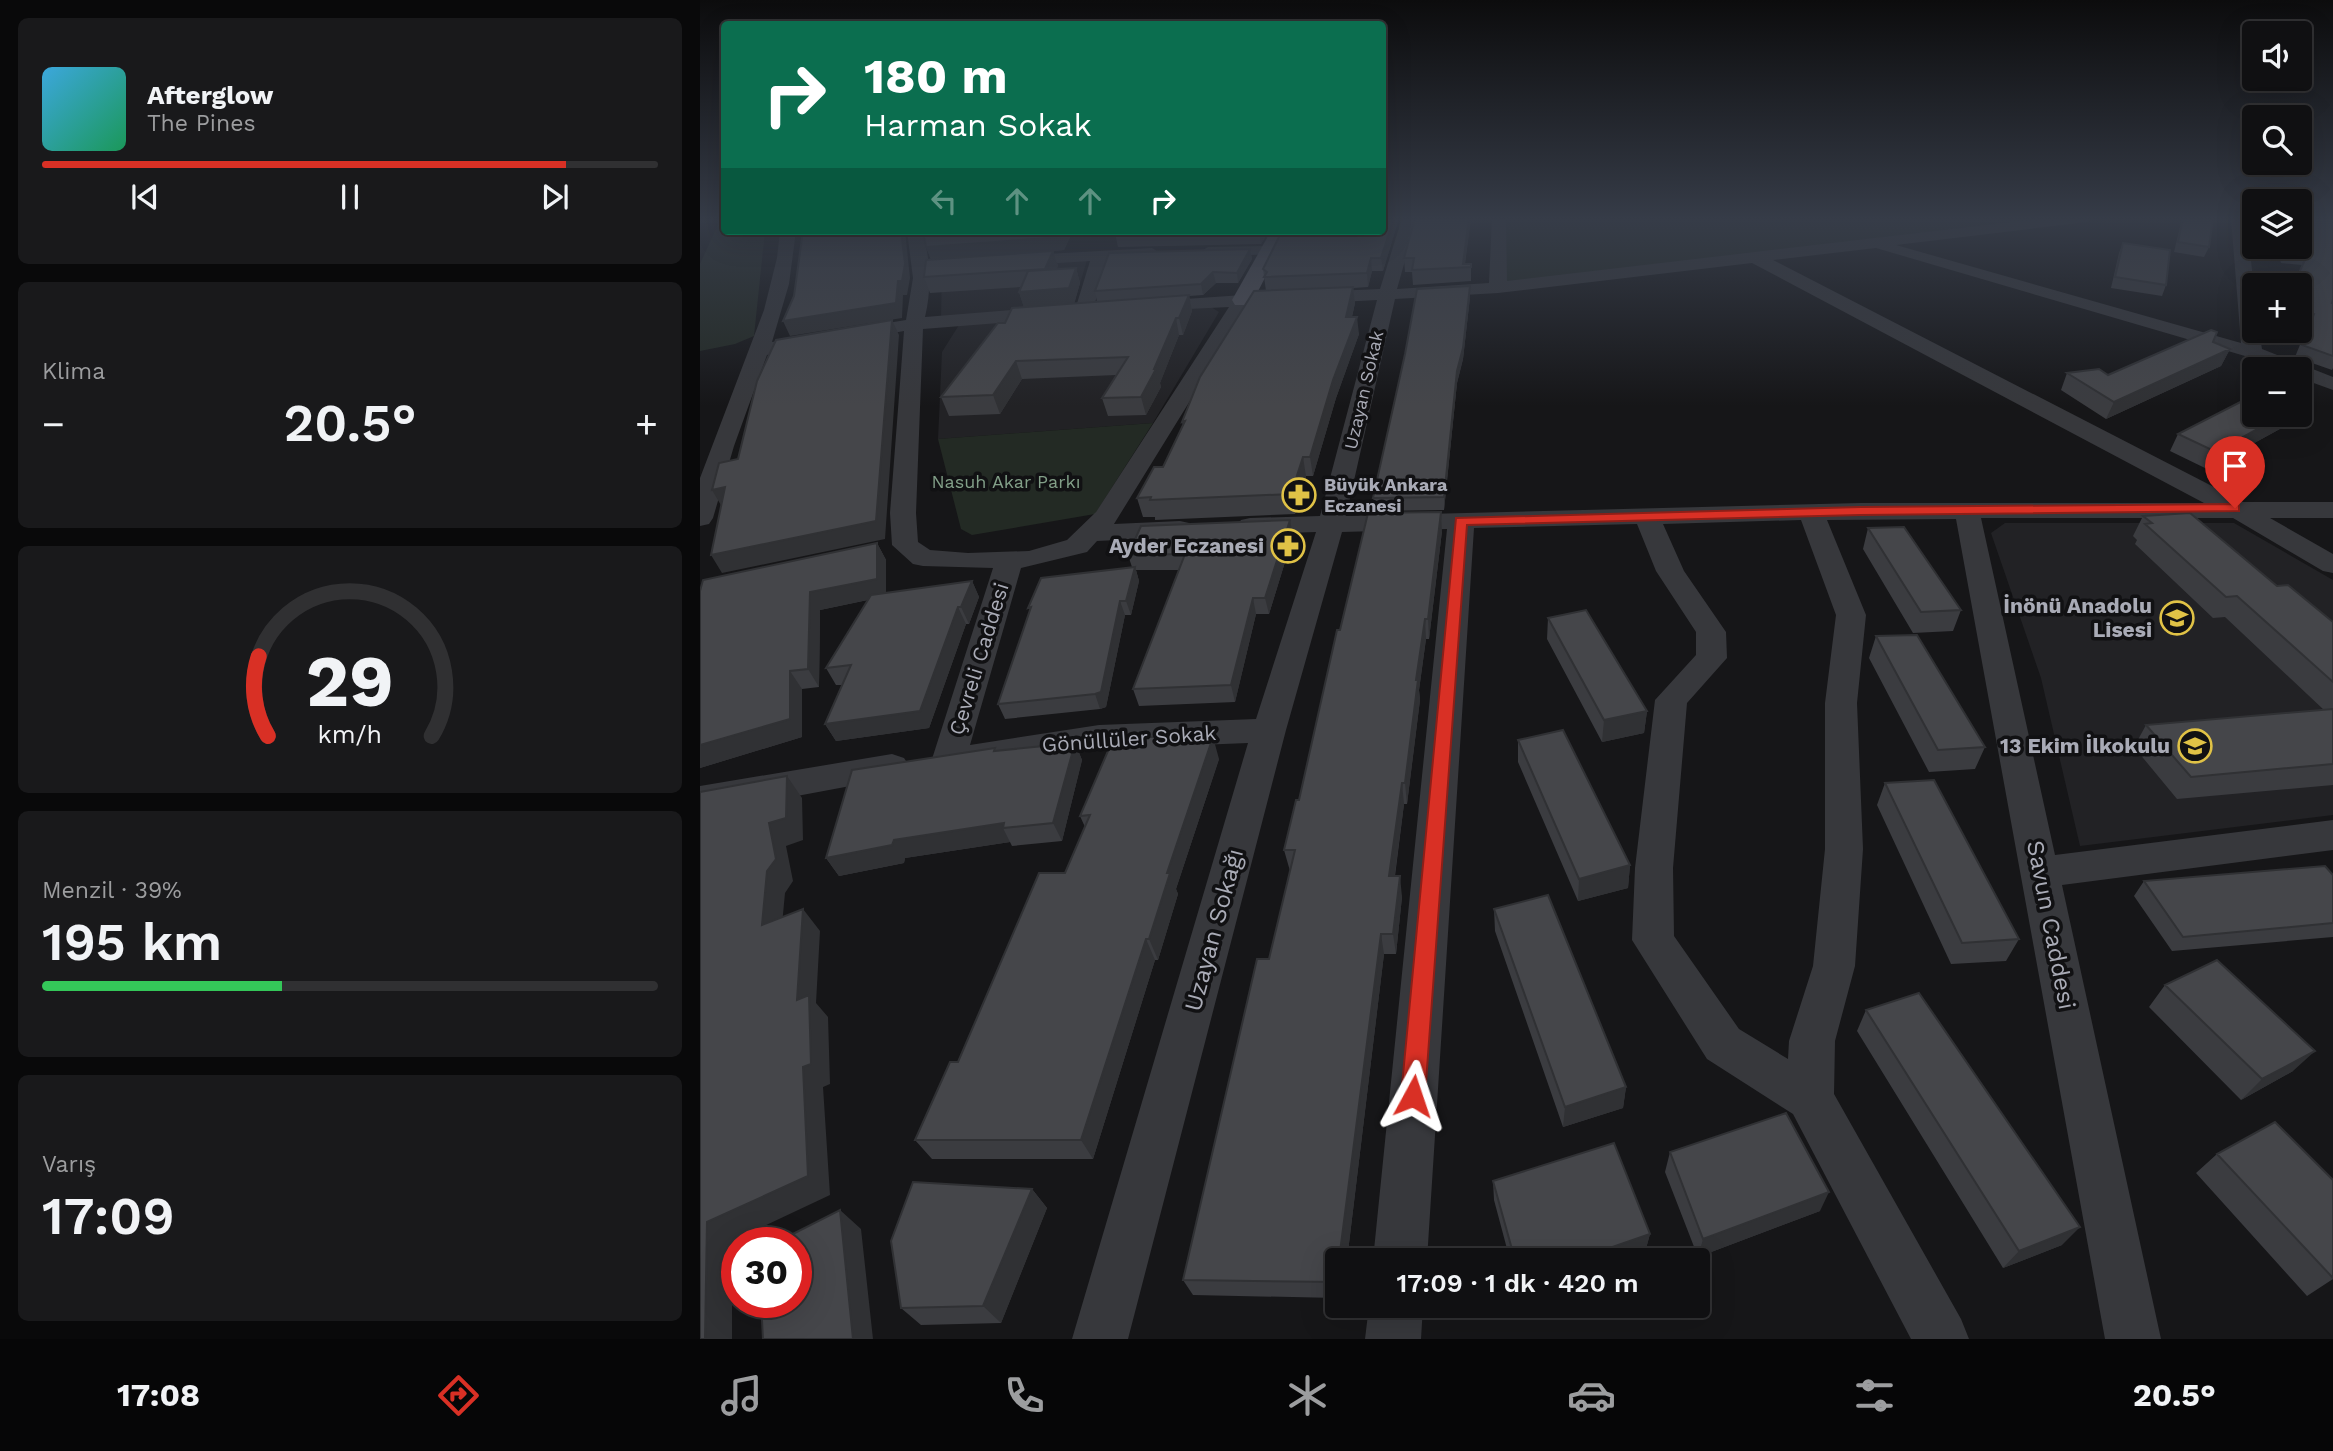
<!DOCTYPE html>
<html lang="tr">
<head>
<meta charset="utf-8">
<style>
	:root { --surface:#101012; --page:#19191b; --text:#f1f3f6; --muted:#9c9d9f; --line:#303032; --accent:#d93025 }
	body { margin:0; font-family:"Work Sans",sans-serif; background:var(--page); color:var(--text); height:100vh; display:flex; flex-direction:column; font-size:26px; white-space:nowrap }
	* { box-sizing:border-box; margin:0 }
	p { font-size:23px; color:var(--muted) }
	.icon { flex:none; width:38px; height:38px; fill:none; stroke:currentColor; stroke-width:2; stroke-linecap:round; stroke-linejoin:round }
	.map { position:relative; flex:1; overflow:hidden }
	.side { display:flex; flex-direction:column; gap:18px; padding:18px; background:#09090a; width:700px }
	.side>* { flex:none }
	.banner { position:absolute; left:21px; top:21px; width:665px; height:214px; border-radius:7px; box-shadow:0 7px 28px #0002,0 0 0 2px var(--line); background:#0b6e4f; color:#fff; overflow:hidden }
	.fabs { position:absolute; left:1542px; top:21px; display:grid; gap:14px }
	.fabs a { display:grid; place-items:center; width:70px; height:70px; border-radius:7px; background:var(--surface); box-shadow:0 7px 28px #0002,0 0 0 2px var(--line); font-size:35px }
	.speed { position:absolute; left:21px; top:1227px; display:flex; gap:14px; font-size:35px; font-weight:700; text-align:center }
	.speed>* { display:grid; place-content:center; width:91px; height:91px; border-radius:50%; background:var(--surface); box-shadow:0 7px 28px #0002,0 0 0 2px var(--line); line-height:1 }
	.speed .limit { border:10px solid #d22; background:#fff; color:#111 }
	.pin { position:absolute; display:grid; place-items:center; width:60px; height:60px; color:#fff; margin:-72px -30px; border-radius:50% 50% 50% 0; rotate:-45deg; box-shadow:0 0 7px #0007 }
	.pin .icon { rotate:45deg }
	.me { position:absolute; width:77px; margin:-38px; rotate:5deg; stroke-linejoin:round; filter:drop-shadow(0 0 5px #0008) }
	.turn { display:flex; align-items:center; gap:24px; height:147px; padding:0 28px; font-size:32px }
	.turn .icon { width:91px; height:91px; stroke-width:2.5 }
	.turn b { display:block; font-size:49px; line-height:60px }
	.lanes { display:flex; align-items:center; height:66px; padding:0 28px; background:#0003; justify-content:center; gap:35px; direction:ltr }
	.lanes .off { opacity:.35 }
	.big { font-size:52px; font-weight:600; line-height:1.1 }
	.side .tile { flex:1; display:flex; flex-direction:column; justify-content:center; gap:10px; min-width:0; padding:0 24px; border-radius:10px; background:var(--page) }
	.side .dial { align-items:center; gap:0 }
	.dial svg { height:182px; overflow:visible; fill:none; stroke:var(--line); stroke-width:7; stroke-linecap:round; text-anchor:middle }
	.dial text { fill:var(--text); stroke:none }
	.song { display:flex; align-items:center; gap:21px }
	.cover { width:84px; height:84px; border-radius:10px; background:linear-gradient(135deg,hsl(200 70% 55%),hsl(150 70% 35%)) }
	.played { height:7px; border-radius:4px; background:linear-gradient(90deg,var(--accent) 85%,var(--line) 85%) }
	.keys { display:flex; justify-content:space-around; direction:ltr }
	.heat { display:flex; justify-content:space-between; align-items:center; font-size:38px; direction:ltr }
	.charge { height:10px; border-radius:5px; background:linear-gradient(90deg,#34c759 39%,var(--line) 0) }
	.trip { position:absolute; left:625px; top:1248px; width:385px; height:70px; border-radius:7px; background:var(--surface); box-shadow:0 7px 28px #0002,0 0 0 2px var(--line); font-weight:600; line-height:70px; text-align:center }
	.menu { display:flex; height:112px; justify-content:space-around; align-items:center; background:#060607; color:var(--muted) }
	.menu .icon { width:49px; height:49px }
	.menu .current { color:var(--accent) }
	.menu b { font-size:32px; color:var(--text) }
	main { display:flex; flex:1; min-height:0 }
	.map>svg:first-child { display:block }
	.built { fill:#222225 }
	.green { fill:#232a24 }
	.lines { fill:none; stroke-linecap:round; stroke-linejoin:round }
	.minor { fill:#37383c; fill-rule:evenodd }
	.major { fill:#54545b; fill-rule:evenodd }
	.wall { fill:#3b3c40 }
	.shaded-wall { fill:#303134 }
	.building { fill:#45464a; stroke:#303134; stroke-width:2 }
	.route { fill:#d93025; stroke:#8d1f18; stroke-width:2 }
	.labels { text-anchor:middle; stroke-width:7; stroke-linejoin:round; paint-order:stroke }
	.far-street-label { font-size:18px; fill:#a9abb6; stroke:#111113 }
	.far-park-label { font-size:18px; fill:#829f88; stroke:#111113 }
	.far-poi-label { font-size:18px; font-weight:bold; fill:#a9abb6; stroke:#111113; text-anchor:start }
	.poi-label { font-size:21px; font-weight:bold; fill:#a9abb6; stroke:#111113; text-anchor:end }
	.street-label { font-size:21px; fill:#a9abb6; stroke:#111113 }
	.near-street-label { font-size:24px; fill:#a9abb6; stroke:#111113 }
</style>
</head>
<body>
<main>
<section class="side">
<div class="tile">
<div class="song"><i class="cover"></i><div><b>Afterglow</b><p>The Pines</p></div></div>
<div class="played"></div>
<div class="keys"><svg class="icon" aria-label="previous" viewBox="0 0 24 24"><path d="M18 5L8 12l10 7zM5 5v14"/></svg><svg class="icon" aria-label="pause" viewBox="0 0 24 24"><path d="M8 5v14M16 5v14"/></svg><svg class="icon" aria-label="next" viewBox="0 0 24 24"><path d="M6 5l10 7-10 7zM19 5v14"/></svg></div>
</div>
<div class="tile"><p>Klima</p>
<div class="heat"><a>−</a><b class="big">20.5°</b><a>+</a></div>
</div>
<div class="tile dial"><svg viewBox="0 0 100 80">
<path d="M14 69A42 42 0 1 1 86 69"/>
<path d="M14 69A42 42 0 0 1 10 34" stroke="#d93025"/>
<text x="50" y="56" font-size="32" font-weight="700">29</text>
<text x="50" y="72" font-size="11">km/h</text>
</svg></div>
<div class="tile"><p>Menzil · 39%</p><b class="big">195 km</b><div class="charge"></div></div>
<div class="tile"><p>Varış</p><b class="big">17:09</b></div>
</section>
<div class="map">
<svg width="1633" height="1339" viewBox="0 0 1633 1339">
	<rect width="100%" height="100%" fill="#161618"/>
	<path class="built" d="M387,260L373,307L241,319L242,270Z
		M511,307L519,312L453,423L238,439L242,352L259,325Z
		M1305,523H1534L1633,580V815L1380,846L1341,678L1291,533Z"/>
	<path class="green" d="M21,218H24V231H65L54,336L35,344L0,351V264Z
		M799,218H1387L798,288Z
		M453,423L395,514L272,535L261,529L238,439Z"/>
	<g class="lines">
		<path class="minor" d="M702,218H717L697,289L789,283L792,218H806L807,281L1346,218H1394L1387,222L1196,245L1541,343L1531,218H1546L1554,287V331H1559L1562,349L1633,377V390L1600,378V369H1578L1545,356L1176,248L1073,260L1543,502H1633V518H1570L1633,554V573L1623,571L1533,518H1281L1355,855L1633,820V850L1362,885L1461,1339H1405L1256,519L1127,520L1166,615L1157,703L1163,849L1155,966L1135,1041L1134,1094L1261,1319L1269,1339H1211L1093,1114L1007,1059L932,940L935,868L955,700L996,655V632L956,571L937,524L774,528L727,1260H673L747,529L642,532L586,730L428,1339H372L548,743L399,749L281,766L269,763L266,759L261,768L249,772L237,768L232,759L293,568L223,566L213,564L192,545L190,513L204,331L67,355L34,446L13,518L9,524L0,526V478L64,310L77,258L80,231H96L89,284L72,342L206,320L213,278L207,231H223C230,260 232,288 225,317L351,307L360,313L351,319L223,329L216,513L218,542L230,550L268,553L329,551L367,540L396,512L529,307L448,311L442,310L439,306L442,302L543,295L680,289ZM1052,263L1504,503H1161L646,516L695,299L798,293ZM677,300L620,516L550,518L541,520L537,526L541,532L550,534L616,532L556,719L399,725L270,745L321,568L387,552L397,541L480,537L489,535L493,529L489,523L480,521L414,524L548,307ZM1101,520L1136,615L1125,703V849L1113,966L1089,1041L1088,1059L1039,1029L974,936L973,868L987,703L1027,658L1026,632L984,571L963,524Z
			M568,246L574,248L576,251L574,254L508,257L500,252L508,247Z
			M452,248L460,253L458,256L407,260L393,310L384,315L375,310L390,261L312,266L304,261L312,256Z
			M192,754L204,758L210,767L204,776L0,814V786Z
			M669,1306H723L721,1339H665Z"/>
		<path class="major" d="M571,231H589L551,305H535L532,300Z"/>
	</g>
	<path class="wall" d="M682,218H699L683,271H672L668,287L653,288L655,303L652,317L659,334L636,398L613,476H606L595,514L455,520V517H443L437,498L463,467L483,425L482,422L566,291L563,269Z
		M715,218H771L765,264H771V281L713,285L712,272H705L704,258Z
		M1482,218H1513L1509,247L1504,257L1474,252Z
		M1600,218L1632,303H1633V368L1632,370L1595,357L1608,325L1600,323V285H1593L1602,265L1581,263L1576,247H1600Z
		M223,231H569L561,244L418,247L415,233L371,235L364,250L353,251L358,266L356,269L376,268L380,283L374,303L397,302L395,291L550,249L552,259L538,283H516L503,295L489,296L492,311L483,335H479L460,383L461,387L446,415L408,416L402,398L416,375L322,379L300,414L249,416L241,397L305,323L324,307L319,292L321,287L230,293L224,277L231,259L226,247Z
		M1423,243L1466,285L1462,296L1411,288L1419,253Z
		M770,297L763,359L757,383L744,510L675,511L673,498Z
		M1513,342L1530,349L1521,366L1406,419L1361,390L1367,373L1408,375Z
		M1589,424L1507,469L1470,451L1478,434Z
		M1443,516L1577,586L1633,622V785L1477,799L1434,747L1446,725L1624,710L1525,617L1513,618L1435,544L1437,540L1433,536Z
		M1168,528L1261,610L1253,631L1213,633L1163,549Z
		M742,531L729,639H726L719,690L720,700L707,804H704L695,876L702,897L696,954H684L647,1260H637V1298L493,1295L483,1280L569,959L590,871L584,850L599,800L640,630Z
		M593,536L569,614H556L535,702L439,706L433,689L479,570H436L439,581L431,615H425L406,707L400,709L305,719L298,704L432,567L428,555Z
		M177,543L186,560V593L272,581L279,597L269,624H266L229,728L136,741L125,724L142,685H136L126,668L168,600L120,610L119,687L102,689V737L0,768V591Z
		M848,618L947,711L944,733L902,742L847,639Z
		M1176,636L1285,747L1275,769L1229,772L1169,658Z
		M818,740L930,865L928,888L878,901L818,762Z
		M375,743L382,760L362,841L312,846L310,842L205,858L204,863L139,876L126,858L295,748L297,751Z
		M519,759L476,889L478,894L458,960H455L393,1159H232L215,1140L365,873L385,827L380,816Z
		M1185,783L1319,939L1306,961L1251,964L1177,805Z
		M1633,875V937L1472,951L1434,896L1444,881Z
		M794,909L926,1087L923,1108L863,1127L795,931Z
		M1465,985L1593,1071L1541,1100L1449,1007Z
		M1166,1010L1362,1245L1303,1268L1157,1031Z
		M970,1152L1120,1211L998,1257L965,1172Z
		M1517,1154L1633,1180V1279L1607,1296L1496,1173Z
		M793,1181L950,1234L945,1252L922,1260H810L794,1200Z
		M332,1189L347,1208L301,1323L221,1325L201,1308Z"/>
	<path class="shaded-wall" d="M694,218H699L683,271L681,258Z
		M769,218H771L764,268L763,264Z
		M201,231H205L210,278L207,295H203L202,318L90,336L83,321Z
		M363,231H369L371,235L364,250L353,251L358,266L350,285L345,269L231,260L226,247Z
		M559,231H569L561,244Z
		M550,249L552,259L538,283L537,273Z
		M671,258L672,271L668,287L667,273Z
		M376,268L380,283L374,305L324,308L319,292Z
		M513,272L516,283L503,295L501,284Z
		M770,286V297L763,359L757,383L744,510V497L757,371Z
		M653,287L655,303L648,333L646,317Z
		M489,295L492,311L483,335L479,318Z
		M657,317L659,334L636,398L613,476L610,457L633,380Z
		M476,318L479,335L460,383L461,387L446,415L441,397Z
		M192,320L199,335L185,539L22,573L11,555Z
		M1530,349L1521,366L1406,419L1414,402Z
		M316,361L322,379L300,414L293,395Z
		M1583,415H1593L1589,424L1507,469L1516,452Z
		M603,457L606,476L595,514L591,494Z
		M25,487L22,507L12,490Z
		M741,512L742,531L729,639L728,619Z
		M590,520L593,536L569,614L565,598Z
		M177,543L186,560V596L120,610L119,687L108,669L110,592Z
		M435,567L439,581L431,615L426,601Z
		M272,581L279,597L269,624L261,607Z
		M553,598L556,614L535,702L531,685Z
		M420,601L425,615L406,707L400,709L395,694Z
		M258,607L266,624L229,728L136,741L125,724Z
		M725,619L726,639L719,690L720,700L707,804L705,783L716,680Z
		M90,671L102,689V737L0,768V745Z
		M947,711L944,733L902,742L904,720Z
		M513,737L519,759L476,889L478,894L458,960L449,939L467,873Z
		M375,743L382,760L362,841L353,823Z
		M87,776L102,798L103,840L86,846L93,881L85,893L80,946L62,925L69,823Z
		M702,783L704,804L692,896L689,876Z
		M304,823L303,828L310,842L205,858L204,863L139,876L126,858L194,840Z
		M930,865L928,888L878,901L879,879Z
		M700,876L702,897L696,954L693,934Z
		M103,909L120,931L116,1003L128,1017L130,1084L123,1087L130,1195L32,1241V1339H5L7,1222L97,1000Z
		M681,934L684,954L647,1260H639Z
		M446,939L455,960L393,1159L381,1140Z
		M1615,1051L1593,1071L1541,1100L1562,1079Z
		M926,1087L923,1108L863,1127L865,1107Z
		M332,1189L347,1208L301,1323L283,1306Z
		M1129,1192L1120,1211L998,1257L1003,1239Z
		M140,1210L161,1229L173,1339H153Z
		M1380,1227L1362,1245L1303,1268L1319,1251Z
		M950,1234L945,1252L922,1260H875Z"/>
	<path class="building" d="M682,218H694L681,258H671L667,273L564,277L567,272L563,269L582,231H682Z
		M715,218H769L763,264H771V267L712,270L714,258H704Z
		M1483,218H1513L1509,247L1478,242Z
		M1600,218H1633V299L1632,303H1633V356L1602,345L1614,314L1600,311L1606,297L1600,295V291L1604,282L1596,280L1607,255L1586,252L1584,247H1600Z
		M103,231H201L205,264L202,281H198L196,303L83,321L94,296Z
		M223,231H363L360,237L226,247Z
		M416,231H536L415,234Z
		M1423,243L1470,250L1466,285L1415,277Z
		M550,249L537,273L513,272L501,284L395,291L409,253Z
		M353,251L345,269L224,277L226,260Z
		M376,268L369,288L319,292L328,271Z
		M770,286L763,348L757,371L744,497L673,498L705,354L717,289Z
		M653,287L646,317H657L633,380L610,457H603L591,494L450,500L451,497L437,498L454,467H463L485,421L482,422L500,377L554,291Z
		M489,295L479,318H476L454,369H456L441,397L402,398L428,357L316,361L293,395L241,397L298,323H305L312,308Z
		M192,320L176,521L11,555L25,487L12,490L19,463L38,459L57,381L76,340Z
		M1511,330L1517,332L1513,342L1530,349L1414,402L1367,373L1399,369L1408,375Z
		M1554,395V415H1583L1516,452L1478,434Z
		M741,512L728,619H725L716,680H718L705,783H702L689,876H700L693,934H681L639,1260H637V1282L483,1280L557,959H569L595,850H584L596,800H599L637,630H640L668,513Z
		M1490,513L1577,586L1588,585L1633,622V682L1537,596L1526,597L1445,524L1452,523L1443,516Z
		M590,520L565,598H553L531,685L433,689L485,554L428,555L441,526Z
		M1204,527L1261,610L1221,612L1168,528Z
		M177,543V579L110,592L108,669L90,671V719L0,745V591L3,580Z
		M435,567L426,601H420L401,692L395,694L298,704L331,607L328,608L341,578Z
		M272,581L261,607H258L220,711L125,724L151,665L126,668L171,595Z
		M886,610L947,711L904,720L848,618Z
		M1217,635L1285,747L1238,750L1176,636Z
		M1633,709V764L1491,777L1446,725Z
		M863,730L930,865L879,879L818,740Z
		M414,737H513L467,873H470L449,939H446L381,1140H215L250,1062H258L339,873H365L390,815L380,816Z
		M375,743L353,823L303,828L304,823L194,840L192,845L126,858L152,770L295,748L294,751Z
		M87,776L86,818L69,823L76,859L67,871L62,925L103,909L97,1000L109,995L111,1064L103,1067L108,1176L7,1222L5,1339H0V792Z
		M1234,780L1319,939L1262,943L1185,783Z
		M1625,866L1633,875V923L1483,937L1444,881Z
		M848,895L926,1087L865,1107L794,909Z
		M1517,960L1615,1051L1562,1079L1465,985Z
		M1219,993L1380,1227L1319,1251L1166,1010Z
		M1086,1113L1129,1192L1003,1239L970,1152Z
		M1575,1122L1633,1180V1278L1517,1154Z
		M914,1143L950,1234L875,1260H815L793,1181Z
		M213,1182L332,1189L283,1306L201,1308L191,1241Z
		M140,1210L153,1339H63L61,1302H96V1242H77Z"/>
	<linearGradient id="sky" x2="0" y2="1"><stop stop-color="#0c0c0d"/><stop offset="0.54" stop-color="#363c48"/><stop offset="1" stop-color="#363c48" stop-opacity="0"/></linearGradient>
	<rect width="1633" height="406" fill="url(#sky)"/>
	<path class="route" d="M1535,504L1539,505V511L1161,515L767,525L725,1096L722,1104L713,1108L705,1104L701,1096L756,518L1161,507Z"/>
	<defs>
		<symbol id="pharmacy-ring" viewBox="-11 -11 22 22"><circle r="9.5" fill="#111113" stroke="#e0c246" stroke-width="1.5"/><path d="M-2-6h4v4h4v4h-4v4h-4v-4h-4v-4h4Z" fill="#e0c246"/></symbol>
		<symbol id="school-ring" viewBox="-11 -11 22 22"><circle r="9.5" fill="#111113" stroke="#e0c246" stroke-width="1.5"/><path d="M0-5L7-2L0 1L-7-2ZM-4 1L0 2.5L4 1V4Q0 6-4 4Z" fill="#e0c246"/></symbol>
	</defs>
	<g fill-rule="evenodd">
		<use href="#pharmacy-ring" x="580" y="476" width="38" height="38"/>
		<use href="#pharmacy-ring" x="569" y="527" width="38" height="38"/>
		<use href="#school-ring" x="1458" y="599" width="38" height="38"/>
		<use href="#school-ring" x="1476" y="727" width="38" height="38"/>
	</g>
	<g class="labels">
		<g class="far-street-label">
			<text transform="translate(664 390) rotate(-77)" y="6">Uzayan Sokak</text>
		</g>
		<g class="far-park-label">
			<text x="306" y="488">Nasuh Akar Parkı</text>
		</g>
		<g class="far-poi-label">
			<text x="624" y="491">Büyük Ankara<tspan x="624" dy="21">Eczanesi</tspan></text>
		</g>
		<g class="poi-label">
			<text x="564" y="553">Ayder Eczanesi</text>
			<text x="1452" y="613">İnönü Anadolu<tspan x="1452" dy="24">Lisesi</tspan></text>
			<text x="1470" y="753">13 Ekim İlkokulu</text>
		</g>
		<g class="street-label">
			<text transform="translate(279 659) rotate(-73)" y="7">Çevreli Caddesi</text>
			<text transform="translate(429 739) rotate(-4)" y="7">Gönüllüler Sokak</text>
		</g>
		<g class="near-street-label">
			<text transform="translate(1351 925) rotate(79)" y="8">Savun Caddesi</text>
			<text transform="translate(514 930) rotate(-75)" y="8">Uzayan Sokağı</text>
		</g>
	</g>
</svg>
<div class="fabs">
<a><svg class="icon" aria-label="sound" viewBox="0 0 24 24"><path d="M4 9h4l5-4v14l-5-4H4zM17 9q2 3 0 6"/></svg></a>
<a><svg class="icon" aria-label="search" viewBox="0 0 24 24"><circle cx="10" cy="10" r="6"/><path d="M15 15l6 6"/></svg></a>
<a><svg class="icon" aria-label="layers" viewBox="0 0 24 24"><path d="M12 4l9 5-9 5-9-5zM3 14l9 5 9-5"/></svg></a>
<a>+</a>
<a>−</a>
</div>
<div class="speed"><div class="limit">30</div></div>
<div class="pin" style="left:1535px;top:508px;background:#d93025"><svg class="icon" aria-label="arrive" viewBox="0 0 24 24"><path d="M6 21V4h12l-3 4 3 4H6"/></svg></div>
<svg class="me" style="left:713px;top:1096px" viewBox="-20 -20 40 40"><path d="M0-17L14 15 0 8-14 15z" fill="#d93025" stroke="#fff" stroke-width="4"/></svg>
<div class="trip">17:09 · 1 dk · 420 m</div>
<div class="banner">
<div class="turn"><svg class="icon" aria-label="right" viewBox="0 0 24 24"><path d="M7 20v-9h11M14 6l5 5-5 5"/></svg><div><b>180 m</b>Harman Sokak</div></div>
<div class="lanes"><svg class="icon off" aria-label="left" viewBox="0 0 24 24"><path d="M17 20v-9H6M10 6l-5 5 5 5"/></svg><svg class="icon off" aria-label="ahead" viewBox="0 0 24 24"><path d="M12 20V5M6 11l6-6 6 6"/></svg><svg class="icon off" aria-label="ahead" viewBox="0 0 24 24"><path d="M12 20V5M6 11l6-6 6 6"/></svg><svg class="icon" aria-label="right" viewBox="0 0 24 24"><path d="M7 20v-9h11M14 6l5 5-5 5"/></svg></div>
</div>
</div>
</main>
<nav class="menu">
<b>17:08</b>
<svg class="icon current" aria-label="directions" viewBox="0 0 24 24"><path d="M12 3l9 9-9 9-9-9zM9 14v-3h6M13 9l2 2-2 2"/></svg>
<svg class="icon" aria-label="music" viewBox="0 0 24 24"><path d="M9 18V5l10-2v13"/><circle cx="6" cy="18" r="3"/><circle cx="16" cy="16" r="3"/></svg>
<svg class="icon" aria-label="phone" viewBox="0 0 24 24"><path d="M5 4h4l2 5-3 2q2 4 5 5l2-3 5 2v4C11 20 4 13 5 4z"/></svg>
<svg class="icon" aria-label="climate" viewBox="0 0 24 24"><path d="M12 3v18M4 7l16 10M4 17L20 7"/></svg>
<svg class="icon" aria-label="car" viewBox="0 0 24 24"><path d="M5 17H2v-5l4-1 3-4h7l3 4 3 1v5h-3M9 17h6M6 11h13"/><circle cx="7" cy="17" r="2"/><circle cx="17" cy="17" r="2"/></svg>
<svg class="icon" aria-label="filters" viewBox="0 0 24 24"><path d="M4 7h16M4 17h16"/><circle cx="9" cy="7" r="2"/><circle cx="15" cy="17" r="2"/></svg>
<b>20.5°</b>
</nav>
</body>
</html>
